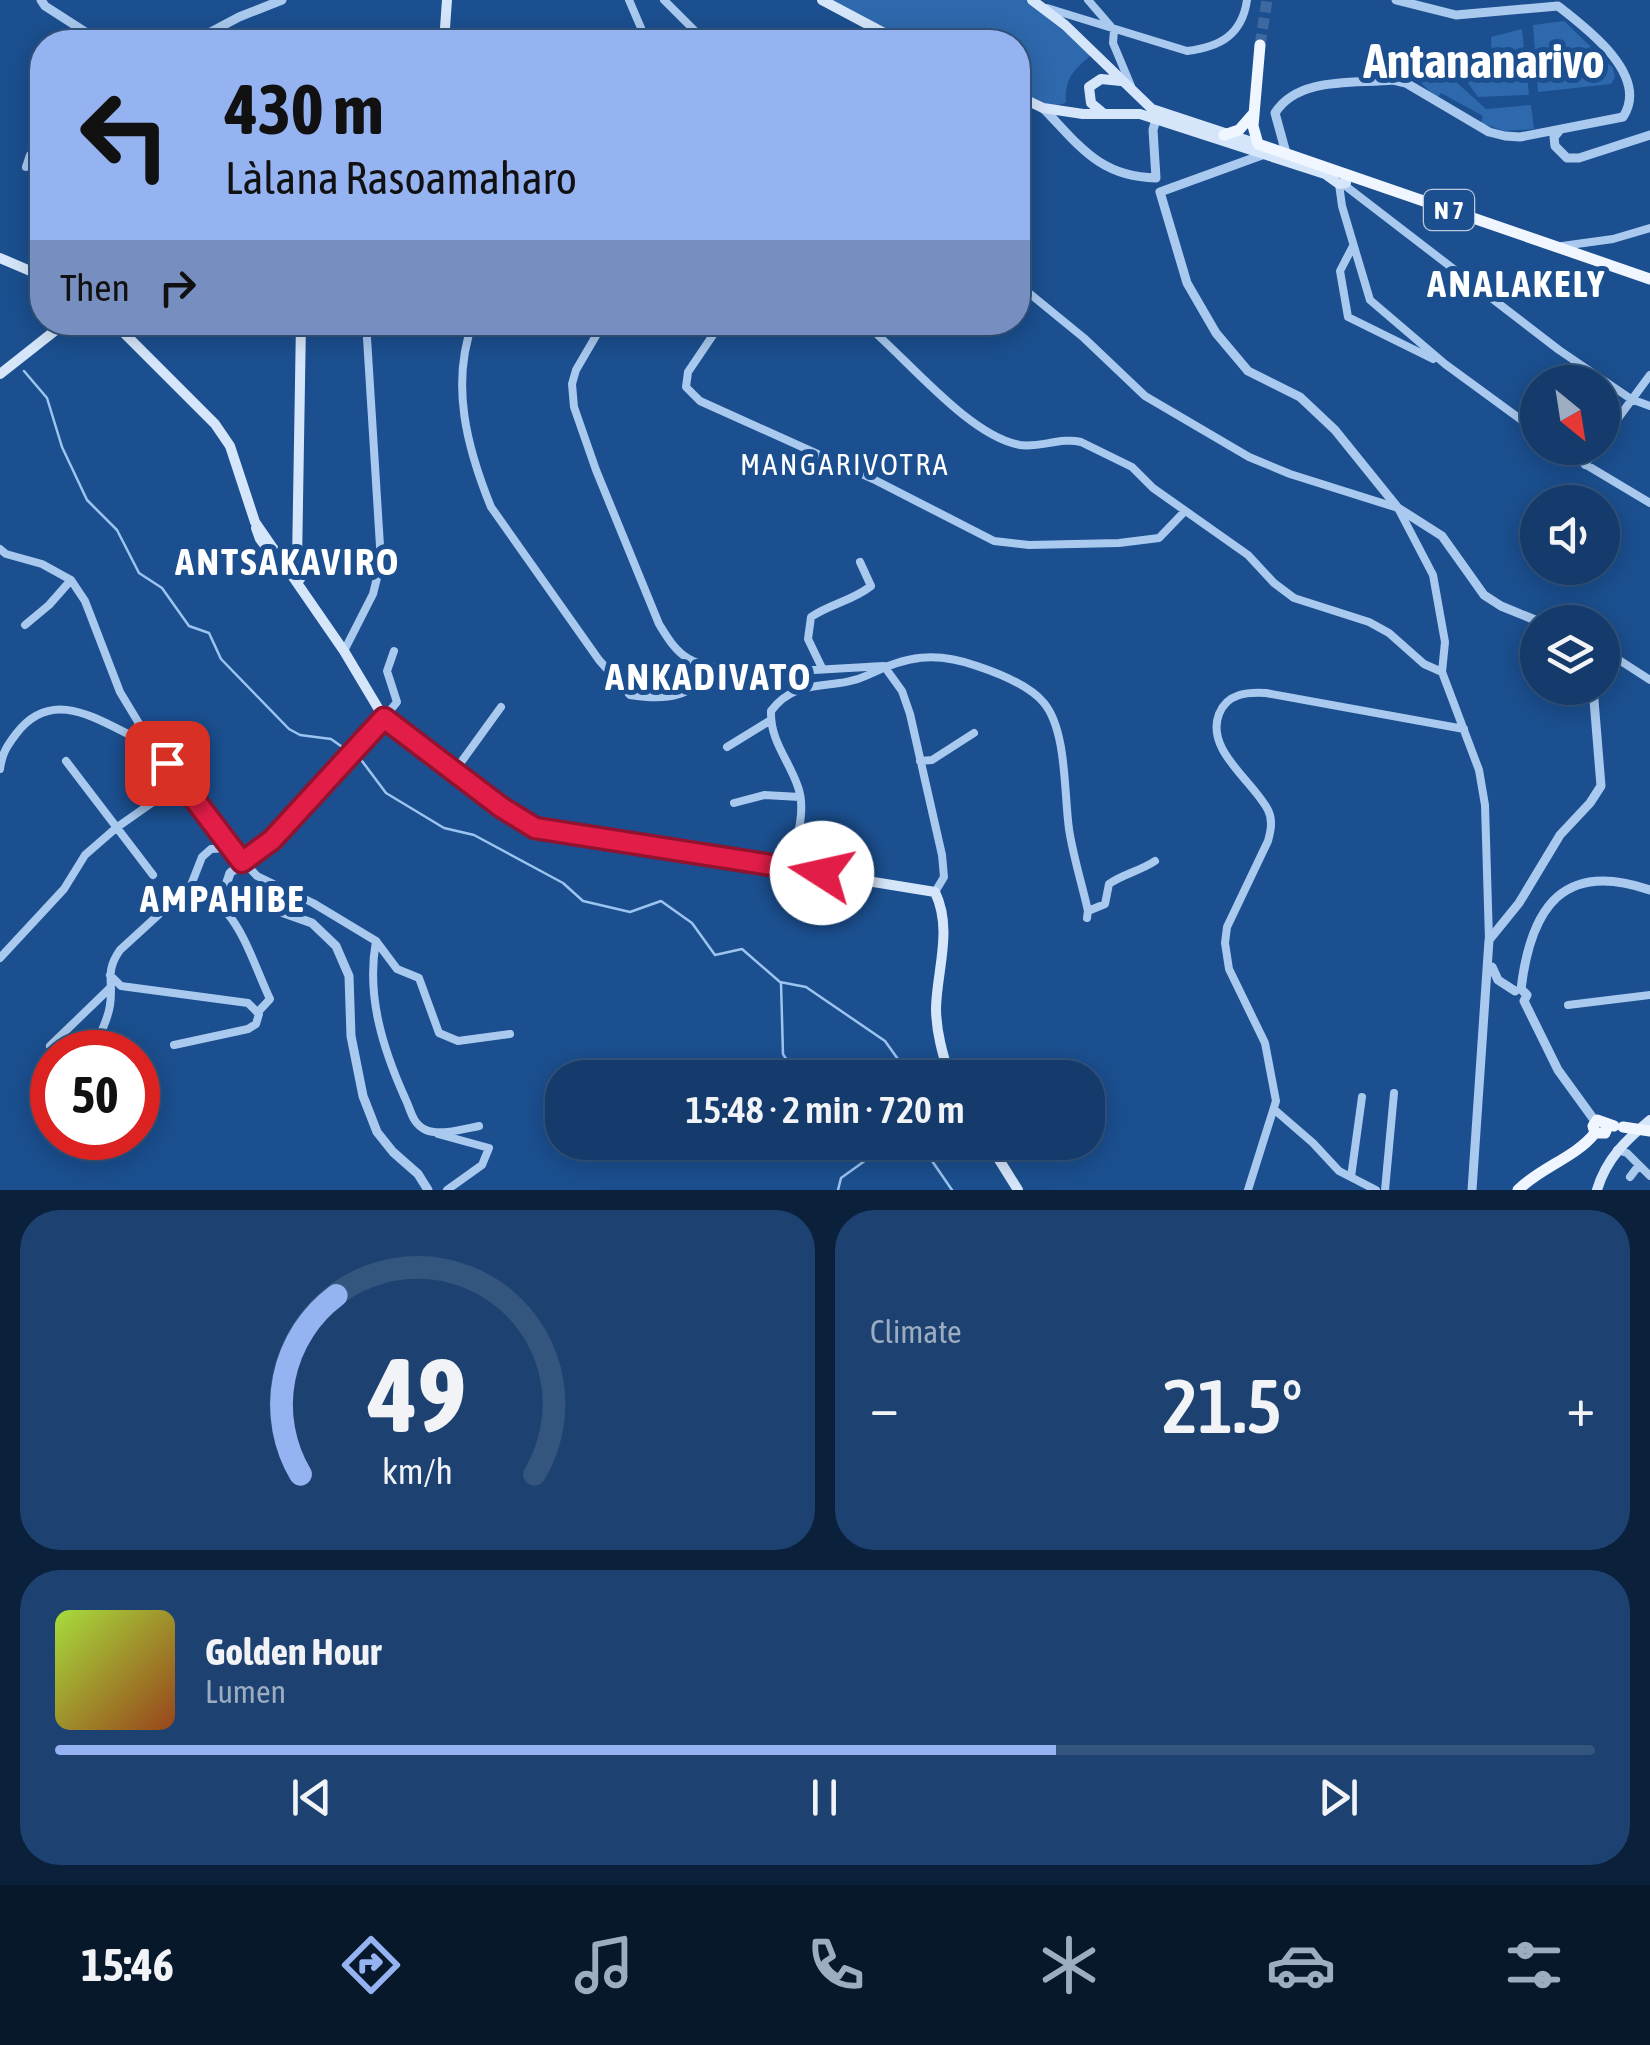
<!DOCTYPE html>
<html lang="en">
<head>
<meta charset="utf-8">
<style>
	:root { --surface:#143b6b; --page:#1d4271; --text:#f1f3f6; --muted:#9dadc1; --line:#33557e; --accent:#95b2f1 }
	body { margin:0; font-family:"Asap Condensed",sans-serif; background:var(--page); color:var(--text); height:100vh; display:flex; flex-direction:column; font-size:38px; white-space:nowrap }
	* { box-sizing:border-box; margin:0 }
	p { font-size:32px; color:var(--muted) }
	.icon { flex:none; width:55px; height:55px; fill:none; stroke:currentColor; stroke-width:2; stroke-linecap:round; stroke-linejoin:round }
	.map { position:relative; height:1190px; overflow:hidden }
	.panel { display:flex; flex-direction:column; gap:20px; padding:20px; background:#0b203b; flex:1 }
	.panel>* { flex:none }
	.banner { position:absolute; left:30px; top:30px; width:1000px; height:305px; border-radius:40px; box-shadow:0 5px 25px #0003,0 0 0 2px var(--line); background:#95b2f1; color:#111; overflow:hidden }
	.needle { width:65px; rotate:150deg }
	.fabs { position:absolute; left:1520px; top:365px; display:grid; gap:20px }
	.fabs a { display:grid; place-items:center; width:100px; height:100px; border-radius:50%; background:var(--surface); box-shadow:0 5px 25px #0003,0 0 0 2px var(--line); font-size:50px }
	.speed { position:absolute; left:30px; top:1030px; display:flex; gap:20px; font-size:50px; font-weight:700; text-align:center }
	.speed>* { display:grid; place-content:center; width:130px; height:130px; border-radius:50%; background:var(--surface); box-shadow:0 5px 25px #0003,0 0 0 2px var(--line); line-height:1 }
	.speed .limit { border:15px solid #d22; background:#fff; color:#111 }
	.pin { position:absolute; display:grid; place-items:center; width:85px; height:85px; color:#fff; margin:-42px; border-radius:20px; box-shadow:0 5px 15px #0006 }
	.me { position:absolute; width:110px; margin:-55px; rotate:280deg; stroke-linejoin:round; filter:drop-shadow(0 0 8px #0008) }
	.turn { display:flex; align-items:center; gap:35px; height:210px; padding:0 30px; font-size:45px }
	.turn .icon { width:130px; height:130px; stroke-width:2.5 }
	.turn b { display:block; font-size:70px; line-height:85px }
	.then { display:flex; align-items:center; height:95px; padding:0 30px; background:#0003; gap:20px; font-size:38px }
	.big { font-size:75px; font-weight:600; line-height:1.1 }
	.panel .widget { flex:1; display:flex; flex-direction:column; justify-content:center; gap:15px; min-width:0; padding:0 35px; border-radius:40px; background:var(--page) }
	.panel .dial { align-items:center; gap:0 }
	.dial svg { height:260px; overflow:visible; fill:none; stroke:var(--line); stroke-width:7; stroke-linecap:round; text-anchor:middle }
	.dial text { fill:var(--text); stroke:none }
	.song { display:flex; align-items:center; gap:30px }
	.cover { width:120px; height:120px; border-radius:15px; background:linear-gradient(135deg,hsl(80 70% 55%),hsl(20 70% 35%)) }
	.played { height:10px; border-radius:5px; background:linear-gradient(90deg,var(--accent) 65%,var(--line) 65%) }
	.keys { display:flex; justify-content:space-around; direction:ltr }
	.heat { display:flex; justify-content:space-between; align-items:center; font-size:55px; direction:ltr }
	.panel .tiles { flex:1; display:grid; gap:20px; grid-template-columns:1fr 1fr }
	.widget:last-child { grid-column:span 2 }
	.trip { position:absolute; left:545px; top:1060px; width:560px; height:100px; border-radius:40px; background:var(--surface); box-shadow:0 5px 25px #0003,0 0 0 2px var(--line); font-weight:600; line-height:100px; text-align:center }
	.tab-bar { display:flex; height:160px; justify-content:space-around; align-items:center; background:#08182b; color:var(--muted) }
	.tab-bar .icon { width:70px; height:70px }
	.tab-bar .on { color:var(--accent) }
	.tab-bar b { font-size:45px; color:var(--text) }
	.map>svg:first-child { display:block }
	.green { fill:#2e69ad }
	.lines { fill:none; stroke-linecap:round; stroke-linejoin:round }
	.stream { stroke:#9cc4f0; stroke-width:2.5 }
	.primary-tunnel { stroke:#3d69a0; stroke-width:11; stroke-dasharray:11 5.5; stroke-linecap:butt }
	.minor { stroke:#a9c9ee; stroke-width:8 }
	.tertiary { stroke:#a9c9ee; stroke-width:9 }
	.secondary { stroke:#d6e6fa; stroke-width:10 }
	.primary { stroke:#f0f6ff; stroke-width:11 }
	.primary-bridge { stroke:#f0f6ff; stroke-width:11 }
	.route-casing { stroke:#92132f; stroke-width:25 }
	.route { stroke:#e11d48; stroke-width:18 }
	.labels { text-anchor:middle; stroke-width:10; stroke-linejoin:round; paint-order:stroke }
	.shield { fill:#1b4f8f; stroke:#bbcadd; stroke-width:2.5 }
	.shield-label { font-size:25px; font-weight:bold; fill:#fff }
	.neighbourhood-label { font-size:30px; letter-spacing:2.5px; fill:#fff; stroke:#1b4f8f }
	.district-label { font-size:38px; font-weight:bold; letter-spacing:2.5px; fill:#fff; stroke:#1b4f8f }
	.town-label { font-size:48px; font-weight:bold; fill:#fff; stroke:#1b4f8f }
</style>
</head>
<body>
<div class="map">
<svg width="1650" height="1190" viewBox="0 0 1650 1190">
	<rect width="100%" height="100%" fill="#1b4f8f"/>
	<path class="green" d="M822,0H1032L1043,6L1090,56C1072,72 1065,78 1066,103L1043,108L1018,96V42H902Z
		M1564,21L1613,68L1615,77L1611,84L1538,92L1533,25Z
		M1522,29L1529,95L1478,97L1468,83L1464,59L1492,55L1491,37Z
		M1430,55L1450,68L1454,80L1486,109L1531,105L1534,129L1504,131L1481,123L1483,116L1441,93L1437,98L1421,83L1413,58Z"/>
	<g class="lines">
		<path class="stream" d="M24,371L47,398L62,447L87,500L117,530L139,573L162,588L189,626L209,633L221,659L289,729L300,735L331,739L362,761L386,793L444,828L474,835L563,883L583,901L630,912L661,901L692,923L715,955L742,949L780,982L806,987L885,1041L900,1062L898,1078
			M781,983L783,1054C788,1064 797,1067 802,1078
			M919,1142L952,1190
			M838,1190L841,1178L866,1160L853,1142"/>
		<path class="primary-tunnel" d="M1260,45L1267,0"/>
		<path class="minor" d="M629,0L647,42
			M664,0L706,42
			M1088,0L1114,30L1113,43L1131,86
			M1047,8L1187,51C1220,47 1242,35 1247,0
			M26,167L30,155L42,157
			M1339,184L1342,206L1370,300L1445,364L1538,432
			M1343,184L1559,350L1631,399L1650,406
			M1353,246L1340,271L1348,317L1433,359
			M1562,246L1613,239L1650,228
			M1018,284L1084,338L1145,396L1249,457L1290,474L1398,508L1433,575L1445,642L1442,672L1479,770L1485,805L1489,940
			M473,322C450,384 467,448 491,507L599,660L630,695C670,701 687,697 716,669
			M604,322L576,370L572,384L574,407L596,470L659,624C667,637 675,651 689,659C723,680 840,668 884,666L902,691L910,714L942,855L944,877L935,892
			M712,322L715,332L688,372L686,387L700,401L873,479L994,541L1029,545L1119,543L1159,538L1185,511
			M863,322C905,356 968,436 1020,445C1040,448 1061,437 1081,442L1132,467L1153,488L1248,555L1274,583L1294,598L1369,622L1389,633L1424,664L1442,672
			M301,331L322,322
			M1602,440L1650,375
			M1558,448L1650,503
			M1585,465L1597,448
			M0,549L6,554L42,564L71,580L85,601L120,692L152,745L207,812L231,848L257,876L313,903L376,941L397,969L419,978L439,1033L458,1041L510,1034
			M25,625L49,605L71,580
			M1602,649L1650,680
			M344,651L373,594L381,562L366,322
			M822,668L808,639L811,617C830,604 852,601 871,586L860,562
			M384,718L397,702L387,671L394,651
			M727,747L771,720
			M66,761L153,875
			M920,761L932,760L974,733
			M0,769C2,753 7,746 16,734C56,681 107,728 152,745
			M454,772L501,707
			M734,803L764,795L800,797
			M791,867C795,843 807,811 798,787C789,760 770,741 771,711C798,675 833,692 868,675C906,656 935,651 977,666C998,673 1029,685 1044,703C1067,731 1064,794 1069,829C1073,856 1082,884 1088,911L1087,918
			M188,888C199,901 217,900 227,913C245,933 258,974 270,999L258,1012
			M1088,911L1105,904L1109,884C1123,874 1140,871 1155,861
			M376,941C366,996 383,1049 405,1098C411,1110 412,1124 426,1130C440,1136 464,1129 479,1126
			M0,958L64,889L85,855L116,828L183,781
			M110,975L121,986L248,1003L259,1014L256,1024L248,1029L174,1045
			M1568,1005L1650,995
			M50,1046L110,988
			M92,1052C98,1038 108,1021 110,1005C114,981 104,973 120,950L191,885L202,857L211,849L231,848
			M1276,1111L1313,1143L1339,1171L1376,1190
			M438,1134L489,1148L482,1165L447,1190
			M1617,1150L1627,1153L1639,1165L1630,1177
			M1639,1165L1650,1176
			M1351,1177L1362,1097
			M1248,1190L1276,1101L1265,1043L1229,969L1225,943L1227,927L1268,841C1271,830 1273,820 1268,810C1253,781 1205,750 1219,714C1227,693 1248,692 1266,693L1464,729
			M1385,1190L1394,1093"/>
		<path class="tertiary" d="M41,0L45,6L101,42
			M192,42L239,17L282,0
			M1043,108C1079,145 1099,177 1156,178L1153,130L1156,119
			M1559,131L1554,137L1555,146L1567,158H1579L1650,135
			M1286,153L1275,113C1298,76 1355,84 1393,80L1406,83L1489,132L1505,136L1520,137L1623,117C1650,76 1588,29 1558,6L1456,15L1396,0
			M1262,155L1160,192L1187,283L1216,333L1248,371L1300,397L1335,430L1398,508L1442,536L1484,595L1501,606L1540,622
			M384,718L272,840L230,873L227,882L230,894L312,923L336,946L349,976L351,1036L363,1096L377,1132L393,1152L418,1174L428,1190
			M1489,940L1519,903L1560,835L1590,803L1601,786L1593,688
			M1492,967L1498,980L1515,991
			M1595,1121L1558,1070L1524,1001L1527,995L1521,989C1531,907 1563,860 1650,890
			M1472,1190L1489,940"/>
		<path class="secondary" d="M822,0L901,42
			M1032,0L1065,25L1152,109L1258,144
			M444,42L447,0
			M1018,96L1043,108L1083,114H1140L1325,174L1339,184L1346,183L1345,175
			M1103,113L1091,103L1089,87L1101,79L1121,81
			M0,258L42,276
			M113,322L215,424L230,446L255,522L344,651L384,718L501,807L535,827L935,892C953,930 937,969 936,1008C936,1032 943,1055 950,1078
			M0,374L66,322
			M256,528L260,539L285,572
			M300,579L297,563L301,322
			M988,1142L1018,1190
			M1597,1190C1606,1159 1626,1140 1650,1120"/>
		<path class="primary" d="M1260,45L1253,126L1258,144L1650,279
			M1224,135L1239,130L1253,114
			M1595,1133L1593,1126L1597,1120L1614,1126
			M1518,1190C1541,1167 1575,1158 1595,1133H1605L1608,1126"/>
		<path class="primary-bridge" d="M1623,1127L1650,1131"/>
	</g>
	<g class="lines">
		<defs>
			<path id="route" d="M167,763L242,862L272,840L384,718L501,807L535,828L822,873"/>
		</defs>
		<use href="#route" class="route-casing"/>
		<use href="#route" class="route"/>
	</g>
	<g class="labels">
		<rect class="shield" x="1424" y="190" width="50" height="40" rx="8"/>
		<g class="shield-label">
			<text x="1449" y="219">N 7</text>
		</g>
		<g class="neighbourhood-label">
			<text x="845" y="475">MANGARIVOTRA</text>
		</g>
		<g class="district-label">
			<text x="1517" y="297">ANALAKELY</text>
			<text x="288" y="575">ANTSAKAVIRO</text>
			<text x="709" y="690">ANKADIVATO</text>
			<text x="223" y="912">AMPAHIBE</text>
		</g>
		<g class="town-label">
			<text x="1484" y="78">Antananarivo</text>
		</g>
	</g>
</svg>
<div class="fabs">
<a><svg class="needle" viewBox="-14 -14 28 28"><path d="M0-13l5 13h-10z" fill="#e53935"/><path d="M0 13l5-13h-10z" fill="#9dadc1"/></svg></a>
<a><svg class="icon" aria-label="sound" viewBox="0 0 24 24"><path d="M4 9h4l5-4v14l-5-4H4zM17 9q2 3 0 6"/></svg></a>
<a><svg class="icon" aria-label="layers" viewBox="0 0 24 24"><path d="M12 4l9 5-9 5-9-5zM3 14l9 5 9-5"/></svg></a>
</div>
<div class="speed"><div class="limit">50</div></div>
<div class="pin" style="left:167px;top:763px;background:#d93025"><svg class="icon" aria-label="arrive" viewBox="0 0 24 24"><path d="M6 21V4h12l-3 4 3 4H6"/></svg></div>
<svg class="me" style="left:822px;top:873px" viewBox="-20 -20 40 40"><circle r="19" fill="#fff"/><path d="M0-13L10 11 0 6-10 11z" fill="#e11d48"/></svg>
<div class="trip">15:48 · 2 min · 720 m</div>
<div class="banner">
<div class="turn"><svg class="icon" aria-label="left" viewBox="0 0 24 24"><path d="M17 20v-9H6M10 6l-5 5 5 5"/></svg><div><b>430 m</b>Làlana Rasoamaharo</div></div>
<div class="then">Then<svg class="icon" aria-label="right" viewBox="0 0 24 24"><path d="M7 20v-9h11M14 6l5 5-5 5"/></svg></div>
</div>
</div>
<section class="panel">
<div class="tiles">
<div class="widget dial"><svg viewBox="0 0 100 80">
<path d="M14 69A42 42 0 1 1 86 69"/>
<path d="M14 69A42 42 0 0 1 25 14" stroke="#95b2f1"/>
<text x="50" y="56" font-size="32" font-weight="700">49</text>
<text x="50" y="72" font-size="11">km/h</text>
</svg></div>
<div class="widget"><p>Climate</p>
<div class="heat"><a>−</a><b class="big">21.5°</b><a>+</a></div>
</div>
<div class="widget">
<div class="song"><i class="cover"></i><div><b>Golden Hour</b><p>Lumen</p></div></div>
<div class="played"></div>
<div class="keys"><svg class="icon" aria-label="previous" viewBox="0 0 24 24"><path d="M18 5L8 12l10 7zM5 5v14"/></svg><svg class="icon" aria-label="pause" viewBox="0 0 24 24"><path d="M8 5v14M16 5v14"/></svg><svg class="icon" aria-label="next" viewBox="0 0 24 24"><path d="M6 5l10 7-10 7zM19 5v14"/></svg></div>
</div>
</div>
</section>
<nav class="tab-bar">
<b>15:46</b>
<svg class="icon on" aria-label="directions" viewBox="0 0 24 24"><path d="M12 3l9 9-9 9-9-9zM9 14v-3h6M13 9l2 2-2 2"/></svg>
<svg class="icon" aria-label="music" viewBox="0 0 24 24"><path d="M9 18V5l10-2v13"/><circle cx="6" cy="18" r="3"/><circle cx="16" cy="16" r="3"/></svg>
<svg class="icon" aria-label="phone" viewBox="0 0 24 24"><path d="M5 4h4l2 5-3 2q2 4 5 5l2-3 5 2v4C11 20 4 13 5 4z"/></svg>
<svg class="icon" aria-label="climate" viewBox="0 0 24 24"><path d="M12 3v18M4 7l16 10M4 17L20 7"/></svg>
<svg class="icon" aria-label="car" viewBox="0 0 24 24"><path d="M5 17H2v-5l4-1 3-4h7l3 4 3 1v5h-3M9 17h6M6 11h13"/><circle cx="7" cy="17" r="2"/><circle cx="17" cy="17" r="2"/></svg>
<svg class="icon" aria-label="filters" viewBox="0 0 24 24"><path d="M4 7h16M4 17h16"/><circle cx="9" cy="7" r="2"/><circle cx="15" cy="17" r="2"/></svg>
</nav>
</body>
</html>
